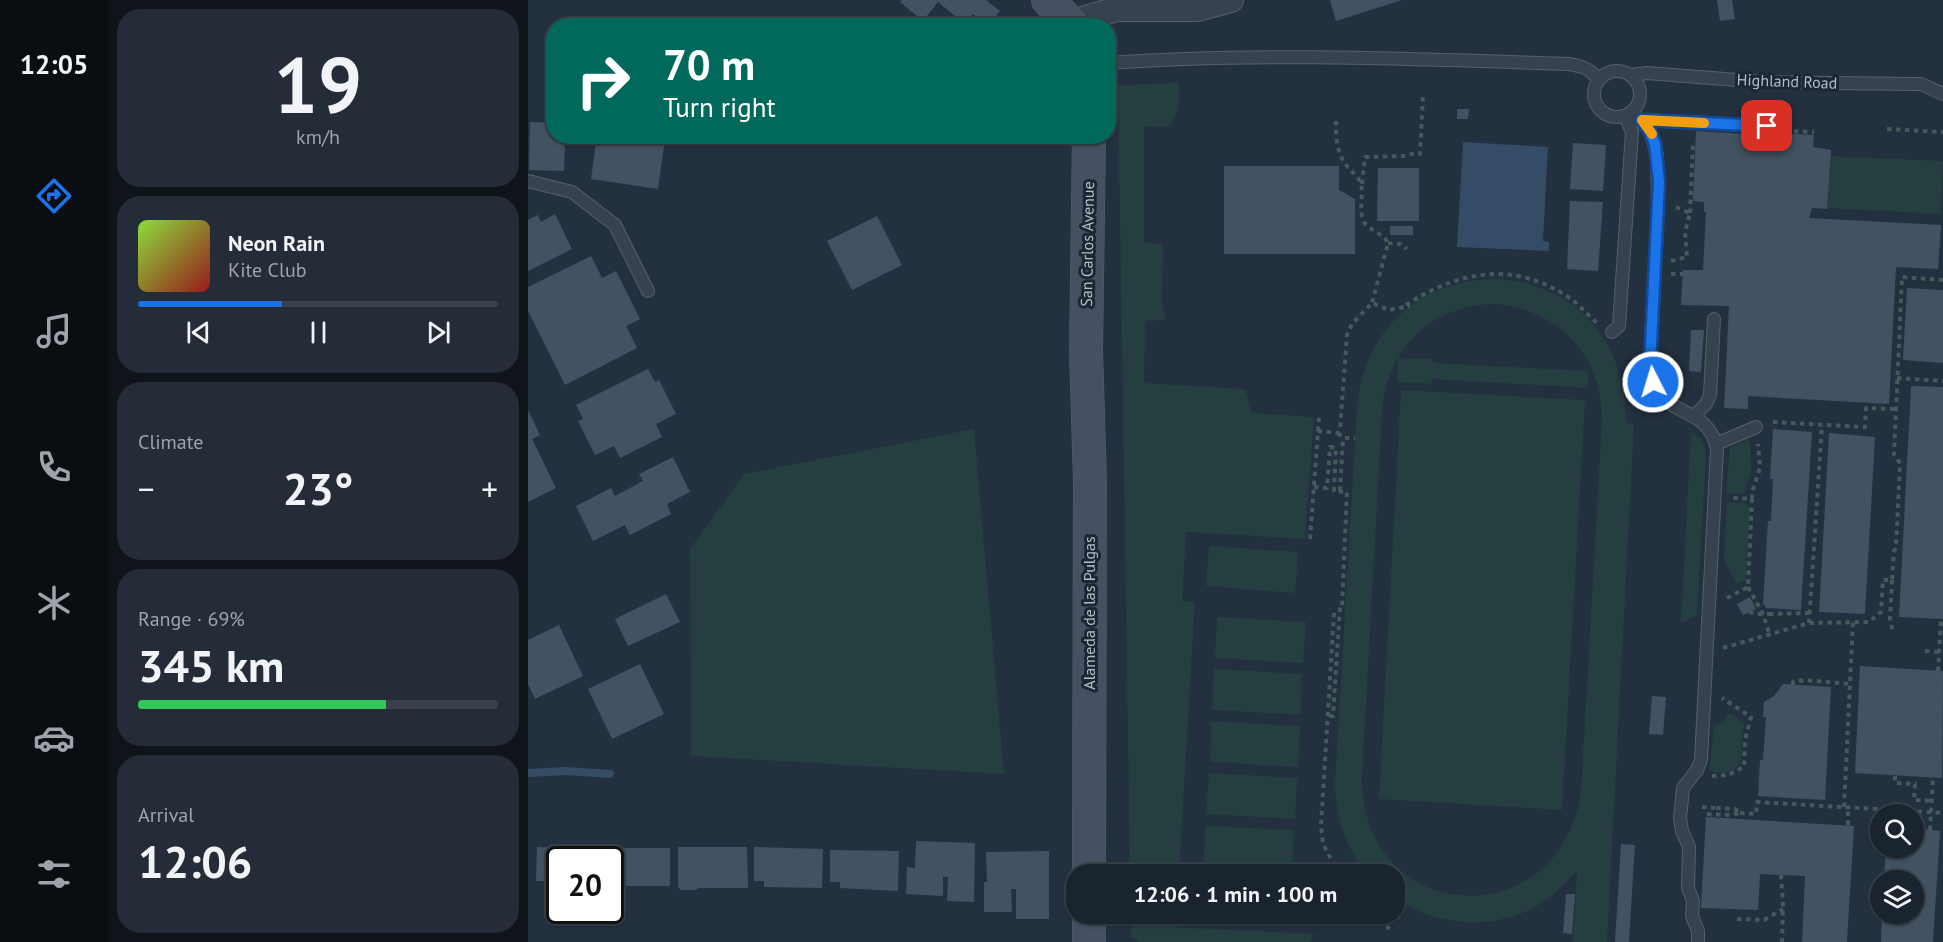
<!DOCTYPE html>
<html lang="en">
<head>
<meta charset="utf-8">
<style>
	:root { --surface:#1a242f; --page:#232c37; --text:#f1f3f6; --muted:#9fa4aa; --line:#38414b; --accent:#1a73e8 }
	body { margin:0; font-family:"PT Sans",sans-serif; background:var(--page); color:var(--text); height:100vh; display:flex; flex-direction:column; font-size:22px; white-space:nowrap }
	* { box-sizing:border-box; margin:0 }
	p { font-size:20px; color:var(--muted) }
	.icon { flex:none; width:33px; height:33px; fill:none; stroke:currentColor; stroke-width:2; stroke-linecap:round; stroke-linejoin:round }
	.map { position:relative; flex:1; overflow:hidden }
	.side { display:flex; flex-direction:column; gap:9px; padding:9px; background:#0e141a; width:420px }
	.side>* { flex:none }
	.hud { position:absolute; left:18px; top:18px; width:570px; height:126px; border-radius:24px; box-shadow:0 2px 4px #0004,0 0 0 2px var(--line); background:#00695c; color:#fff; overflow:hidden }
	.buttons { position:absolute; left:1342px; top:804px; display:grid; gap:12px }
	.buttons a { display:grid; place-items:center; width:54px; height:54px; border-radius:50%; background:var(--surface); box-shadow:0 2px 4px #0004,0 0 0 2px var(--line); font-size:30px }
	.speed { position:absolute; left:18px; top:846px; display:flex; gap:12px; font-size:30px; font-weight:700; text-align:center }
	.speed>* { display:grid; place-content:center; width:78px; height:78px; border-radius:50%; background:var(--surface); box-shadow:0 2px 4px #0004,0 0 0 2px var(--line); line-height:1 }
	.speed .limit { border:3px solid #111; border-radius:9px; background:#fff; color:#111 }
	.pin { position:absolute; display:grid; place-items:center; width:51px; height:51px; color:#fff; margin:-26px; border-radius:12px; box-shadow:0 3px 9px #0006 }
	.me { position:absolute; width:66px; margin:-33px; rotate:355deg; stroke-linejoin:round; filter:drop-shadow(0 0 4px #0008) }
	.turn { display:flex; align-items:center; gap:21px; height:126px; padding:0 18px; font-size:27px }
	.turn .icon { width:78px; height:78px; stroke-width:2.5 }
	.turn b { display:block; font-size:42px; line-height:51px }
	.big { font-size:45px; font-weight:700; line-height:1.1 }
	.side .tile { flex:1; display:flex; flex-direction:column; justify-content:center; gap:9px; min-width:0; padding:0 21px; border-radius:24px; background:var(--page) }
	.side .dial { align-items:center; gap:0 }
	.dial b { font-size:78px; line-height:1 }
	.song { display:flex; align-items:center; gap:18px }
	.cover { width:72px; height:72px; border-radius:9px; background:linear-gradient(135deg,hsl(90 70% 55%),hsl(0 70% 35%)) }
	.played { height:6px; border-radius:3px; background:linear-gradient(90deg,var(--accent) 40%,var(--line) 40%) }
	.keys { display:flex; justify-content:space-around; direction:ltr }
	.heat { display:flex; justify-content:space-between; align-items:center; font-size:33px; direction:ltr }
	.charge { height:9px; border-radius:4px; background:linear-gradient(90deg,#34c759 69%,var(--line) 0) }
	.trip { position:absolute; left:538px; top:864px; width:339px; height:60px; border-radius:24px; background:var(--surface); box-shadow:0 2px 4px #0004,0 0 0 2px var(--line); font-weight:700; line-height:60px; text-align:center }
	main { display:flex; flex:1; min-height:0 }
	.tab-bar { display:flex; flex-direction:column; width:108px; justify-content:space-around; align-items:center; background:#0a0e13; color:var(--muted) }
	.tab-bar .icon { width:42px; height:42px }
	.tab-bar .on { color:var(--accent) }
	.tab-bar b { font-size:27px; color:var(--text) }
	.map>svg:first-child { display:block }
	.green { fill:#253e40; fill-rule:evenodd }
	.water { fill:#354c67 }
	.lines { fill:none; stroke-linecap:round; stroke-linejoin:round }
	.stream { stroke:#354c67; stroke-width:8 }
	.building { fill:#435263 }
	.lane-casing { stroke:#55606d; stroke-width:14 }
	.street-casing { stroke:#55606d; stroke-width:26 }
	.secondary-casing { stroke:#55606d; stroke-width:34 }
	.path { stroke:#435b5d; stroke-width:4; stroke-dasharray:4.5 4.5; stroke-linecap:butt }
	.lane { stroke:#37424f; stroke-width:12 }
	.street { stroke:#37424f; stroke-width:24 }
	.secondary { stroke:#455162; stroke-width:33 }
	.path-bridge { stroke:#435b5d; stroke-width:4; stroke-dasharray:4.5 4.5; stroke-linecap:butt }
	.route-casing { stroke:#114b97; stroke-width:15 }
	.route { stroke:#1a73e8; stroke-width:10 }
	.slow { stroke:#f59e0b; stroke-width:10 }
	.labels { text-anchor:middle; stroke-width:6; stroke-linejoin:round; paint-order:stroke }
	.street-label { font-size:16px; fill:#b3bdca; stroke:#1c2734 }
</style>
</head>
<body>
<main>
<nav class="tab-bar">
<b>12:05</b>
<svg class="icon on" aria-label="directions" viewBox="0 0 24 24"><path d="M12 3l9 9-9 9-9-9zM9 14v-3h6M13 9l2 2-2 2"/></svg>
<svg class="icon" aria-label="music" viewBox="0 0 24 24"><path d="M9 18V5l10-2v13"/><circle cx="6" cy="18" r="3"/><circle cx="16" cy="16" r="3"/></svg>
<svg class="icon" aria-label="phone" viewBox="0 0 24 24"><path d="M5 4h4l2 5-3 2q2 4 5 5l2-3 5 2v4C11 20 4 13 5 4z"/></svg>
<svg class="icon" aria-label="climate" viewBox="0 0 24 24"><path d="M12 3v18M4 7l16 10M4 17L20 7"/></svg>
<svg class="icon" aria-label="car" viewBox="0 0 24 24"><path d="M5 17H2v-5l4-1 3-4h7l3 4 3 1v5h-3M9 17h6M6 11h13"/><circle cx="7" cy="17" r="2"/><circle cx="17" cy="17" r="2"/></svg>
<svg class="icon" aria-label="filters" viewBox="0 0 24 24"><path d="M4 7h16M4 17h16"/><circle cx="9" cy="7" r="2"/><circle cx="15" cy="17" r="2"/></svg>
</nav>
<section class="side">
<div class="tile dial"><b>19</b><p>km/h</p></div>
<div class="tile">
<div class="song"><i class="cover"></i><div><b>Neon Rain</b><p>Kite Club</p></div></div>
<div class="played"></div>
<div class="keys"><svg class="icon" aria-label="previous" viewBox="0 0 24 24"><path d="M18 5L8 12l10 7zM5 5v14"/></svg><svg class="icon" aria-label="pause" viewBox="0 0 24 24"><path d="M8 5v14M16 5v14"/></svg><svg class="icon" aria-label="next" viewBox="0 0 24 24"><path d="M6 5l10 7-10 7zM19 5v14"/></svg></div>
</div>
<div class="tile"><p>Climate</p>
<div class="heat"><a>−</a><b class="big">23°</b><a>+</a></div>
</div>
<div class="tile"><p>Range · 69%</p><b class="big">345 km</b><div class="charge"></div></div>
<div class="tile"><p>Arrival</p><b class="big">12:06</b></div>
</section>
<div class="map">
<svg width="1415" height="942" viewBox="0 0 1415 942">
	<rect width="100%" height="100%" fill="#23303f"/>
	<path class="green" d="M651,83C651,96 653,123 636,127C630,128 622,126 616,126V243L635,244L634,301L638,320L617,321L616,383L717,389L723,413L786,417L777,539L658,532L654,601L667,602L651,874H602L590,85Z
		M1302,156L1415,161L1413,214L1299,208Z
		M970,279C1052,285 1098,343 1098,423L1106,424L1079,942H1045L1049,871C1039,881 1029,892 1018,900C972,932 913,928 867,899V874H839L837,872C817,845 807,816 807,783L829,408C837,329 890,279 970,279ZM969,304C1032,311 1074,356 1074,420L1053,791C1033,938 834,927 834,778L854,412C859,348 904,304 969,304Z
		M870,358L905,359V363L1061,371L1060,388L904,379L903,384L869,382Z
		M873,390L1057,400L1034,810L851,799Z
		M446,429L476,774L163,756L162,549L216,474Z
		M1163,432C1173,436 1178,444 1178,456L1169,615L1153,623Z
		M1222,439L1223,472L1216,494L1198,493L1202,448Z
		M1199,502L1216,503L1222,507L1218,580L1209,584L1196,560Z
		M681,546L770,552L767,593L678,586Z
		M689,617L778,622L775,663L687,658Z
		M686,669L774,674L773,715L684,710Z
		M1202,713L1217,723L1214,733L1213,763C1205,772 1192,777 1181,769L1186,726L1194,722Z
		M683,721L772,726L770,767L682,762Z
		M681,773L769,778L767,819L678,814Z
		M678,826L766,830L764,872L675,867Z
		M603,914H649V927L785,934L782,942H612L603,937Z
		M673,914H762L761,923L673,918Z"/>
	<path class="water" d="M935,142L1020,147L1015,241L1021,242V251L929,247Z"/>
	<g class="lines">
		<path class="stream" d="M0,773L38,771L82,774"/>
	</g>
	<path class="building" d="M374,0H458L472,11L460,26L445,14L437,24L410,2L395,21L372,2Z
		M802,0H874L808,21Z
		M1189,0H1204L1207,19L1192,21Z
		M929,109H941L940,119H929Z
		M2,122L26,123V136H37L36,171L1,170Z
		M1168,131L1250,136V133L1286,135L1285,147L1303,150L1299,209L1284,208L1281,218L1413,225L1410,269L1368,267L1361,404L1220,396V409L1196,408L1201,306L1153,305L1155,270H1175L1178,212H1176V202L1165,201Z
		M69,136H119L137,139L130,189L63,179Z
		M1045,143L1078,145L1075,191L1042,189Z
		M696,166H811V190L827,199V254H696Z
		M850,168H891V221H849Z
		M1042,201L1075,202L1070,271L1039,269Z
		M27,214L44,249L0,271V220L10,215L13,222Z
		M349,216L374,265L324,290L299,241Z
		M862,226H885V235H862Z
		M63,256L74,278L88,271L112,319L98,326L109,348L37,385L0,311V287Z
		M1379,288L1415,290V363L1375,360Z
		M1163,330H1176L1173,372L1161,371Z
		M120,369L127,382L131,380L148,414L128,424L134,437L92,458L86,446L67,455L50,421L55,419L48,405Z
		M1383,386L1415,387V619L1371,617Z
		M0,410L12,435L4,439L28,488L0,502Z
		M1245,429L1284,432L1273,610L1238,608L1235,603L1240,521H1243L1245,479H1242Z
		M1301,433L1347,437L1337,614L1291,612Z
		M145,457L162,492L139,504L143,514L102,535L97,525L65,541L48,506L83,488L87,496L115,481L111,474Z
		M138,594L152,622L100,646L87,619Z
		M1222,597L1228,609L1215,615L1209,604Z
		M31,625L55,676L7,699L0,684V640Z
		M112,664L136,714L84,739L60,689Z
		M1332,666L1415,671L1414,778L1327,773Z
		M1255,684L1303,687L1297,800L1230,796L1232,760H1235L1238,717H1235L1236,702L1246,696Z
		M1124,696L1138,697L1135,735L1121,734Z
		M1178,817L1326,826L1319,942H1274L1277,876L1232,874L1230,910L1173,908Z
		M1386,828L1412,831L1405,942H1353L1354,914H1386V880H1356L1358,848H1386Z
		M388,841L447,843L446,902L419,901L420,877H415V896L378,894L379,867L387,868Z
		M1093,844L1107,845L1101,942H1087Z
		M9,847L67,849V860H32V886L20,885V881H8Z
		M150,847H219L220,888H171L167,890H153L150,887Z
		M226,847L295,849L294,888L236,887V881H226Z
		M84,848H142V886H84Z
		M302,850L371,851L370,891L312,888V882H302Z
		M521,851V919H488V889H483L484,912H456V882H459L458,852Z
		M1038,894H1047L1044,934L1035,933Z"/>
	<g class="lines">
		<defs>
			<path id="lane" d="M580,63C734,52 887,59 1041,64C1054,66 1062,69 1071,79
				M1066 94a23 23 0 1 1 46 0a23 23 0 1 1-46 0Z
				M1102,75L1119,73L1235,82L1384,84H1393L1415,94
				M1104,112L1122,131L1129,154L1130,207L1122,365C1121,420 1180,400 1189,449L1173,760L1169,770L1155,788L1152,818L1154,831L1161,847L1160,888L1165,901L1164,916L1170,931V942
				M1114,120L1239,126
				M0,181L44,192L87,225L120,291
				M1084,332L1091,326L1104,132L1097,116
				M1166,416L1178,404L1182,395L1186,319
				M1188,444L1228,427"/>
			<path id="street" d="M543,22L589,9H670L703,0"/>
			<path id="secondary" d="M520,0L545,26
				M561,136L558,351L562,482L561,874
				M561,942V914"/>
		</defs>
		<use href="#lane" class="lane-casing"/>
		<use href="#street" class="street-casing"/>
		<use href="#secondary" class="secondary-casing"/>
		<path class="path" d="M808,121C808,136 808,153 819,166C824,172 830,176 833,184C836,196 830,211 836,222C842,231 855,233 860,243L844,303
			M1359,129L1415,132
			M1257,131L1286,132
			M834,184L837,157L878,156L883,154H892L895,94
			M1162,213L1165,141
			M860,243L872,244L879,249
			M1143,261L1159,257L1157,232L1162,213L1148,207
			M1143,274H1155
			M878,305C933,269 991,260 1047,302C1055,309 1062,317 1070,324
			M1369,378L1415,381
			M1245,422L1337,427L1338,408L1368,409
			M790,431L791,417
			M810,433L815,438H827
			M786,487L799,488L802,447L808,448L806,491L819,492L814,607H812L805,716H799
			M812,491L815,438
			M1224,499V492L1232,468L1230,444
			M782,539L790,431L810,433L812,429L819,335L824,324L844,303L861,310L882,306
			M1364,580L1362,619L1365,633
			M1220,587L1235,614L1241,633
			M1199,598L1220,587L1224,499L1203,498
			M1221,612L1230,614
			M806,613L793,826L795,844L811,874
			M1241,614L1282,613
			M1281,623L1294,425
			M1195,648L1281,623L1341,622L1353,612L1355,580H1364L1366,551L1368,548L1372,463L1366,455L1374,277L1415,280
			M1397,651L1411,652
			M1410,671L1413,619
			M1265,685V682L1277,680L1322,684
			M1184,776L1200,775L1216,767L1217,740L1223,717L1194,698
			M1367,776V783L1387,784L1386,800L1404,801
			M1316,807L1325,622
			M1212,813L1228,814L1229,802L1415,813
			M1179,814L1202,815L1212,813L1207,809L1187,808
			M1320,825V808
			M1402,830L1405,778
			M1253,875L1255,905L1254,942
			M845,914L864,931
			M1209,919L1236,920L1255,909"/>
		<use href="#lane" class="lane"/>
		<use href="#street" class="street"/>
		<use href="#secondary" class="secondary"/>
		<path class="path-bridge" d="M1230,614H1241
			M1174,807L1187,808"/>
	</g>
	<g class="lines">
		<defs>
			<path id="route" d="M1125,382L1122,365L1131,182L1127,144L1122,131L1114,120L1239,126"/>
		</defs>
		<use href="#route" class="route-casing"/>
		<use href="#route" class="route"/>
		<path class="slow" d="M1124,134L1114,120L1176,123"/>
	</g>
	<g class="labels">
		<g class="street-label">
			<text transform="translate(1259 81) rotate(2)" y="6">Highland Road</text>
			<text transform="translate(559 244) rotate(-89)" y="6">San Carlos Avenue</text>
			<text transform="translate(561 613) rotate(-90)" y="6">Alameda de las Pulgas</text>
		</g>
	</g>
</svg>
<div class="buttons">
<a><svg class="icon" aria-label="search" viewBox="0 0 24 24"><circle cx="10" cy="10" r="6"/><path d="M15 15l6 6"/></svg></a>
<a><svg class="icon" aria-label="layers" viewBox="0 0 24 24"><path d="M12 4l9 5-9 5-9-5zM3 14l9 5 9-5"/></svg></a>
</div>
<div class="speed"><div class="limit">20</div></div>
<div class="pin" style="left:1239px;top:126px;background:#d93025"><svg class="icon" aria-label="arrive" viewBox="0 0 24 24"><path d="M6 21V4h12l-3 4 3 4H6"/></svg></div>
<svg class="me" style="left:1125px;top:382px" viewBox="-20 -20 40 40"><circle r="17" fill="#1a73e8" stroke="#fff" stroke-width="3"/><path d="M0-11L8 9 0 5-8 9z" fill="#fff"/></svg>
<div class="trip">12:06 · 1 min · 100 m</div>
<div class="hud">
<div class="turn"><svg class="icon" aria-label="right" viewBox="0 0 24 24"><path d="M7 20v-9h11M14 6l5 5-5 5"/></svg><div><b>70 m</b>Turn right</div></div>
</div>
</div>
</main>
</body>
</html>
